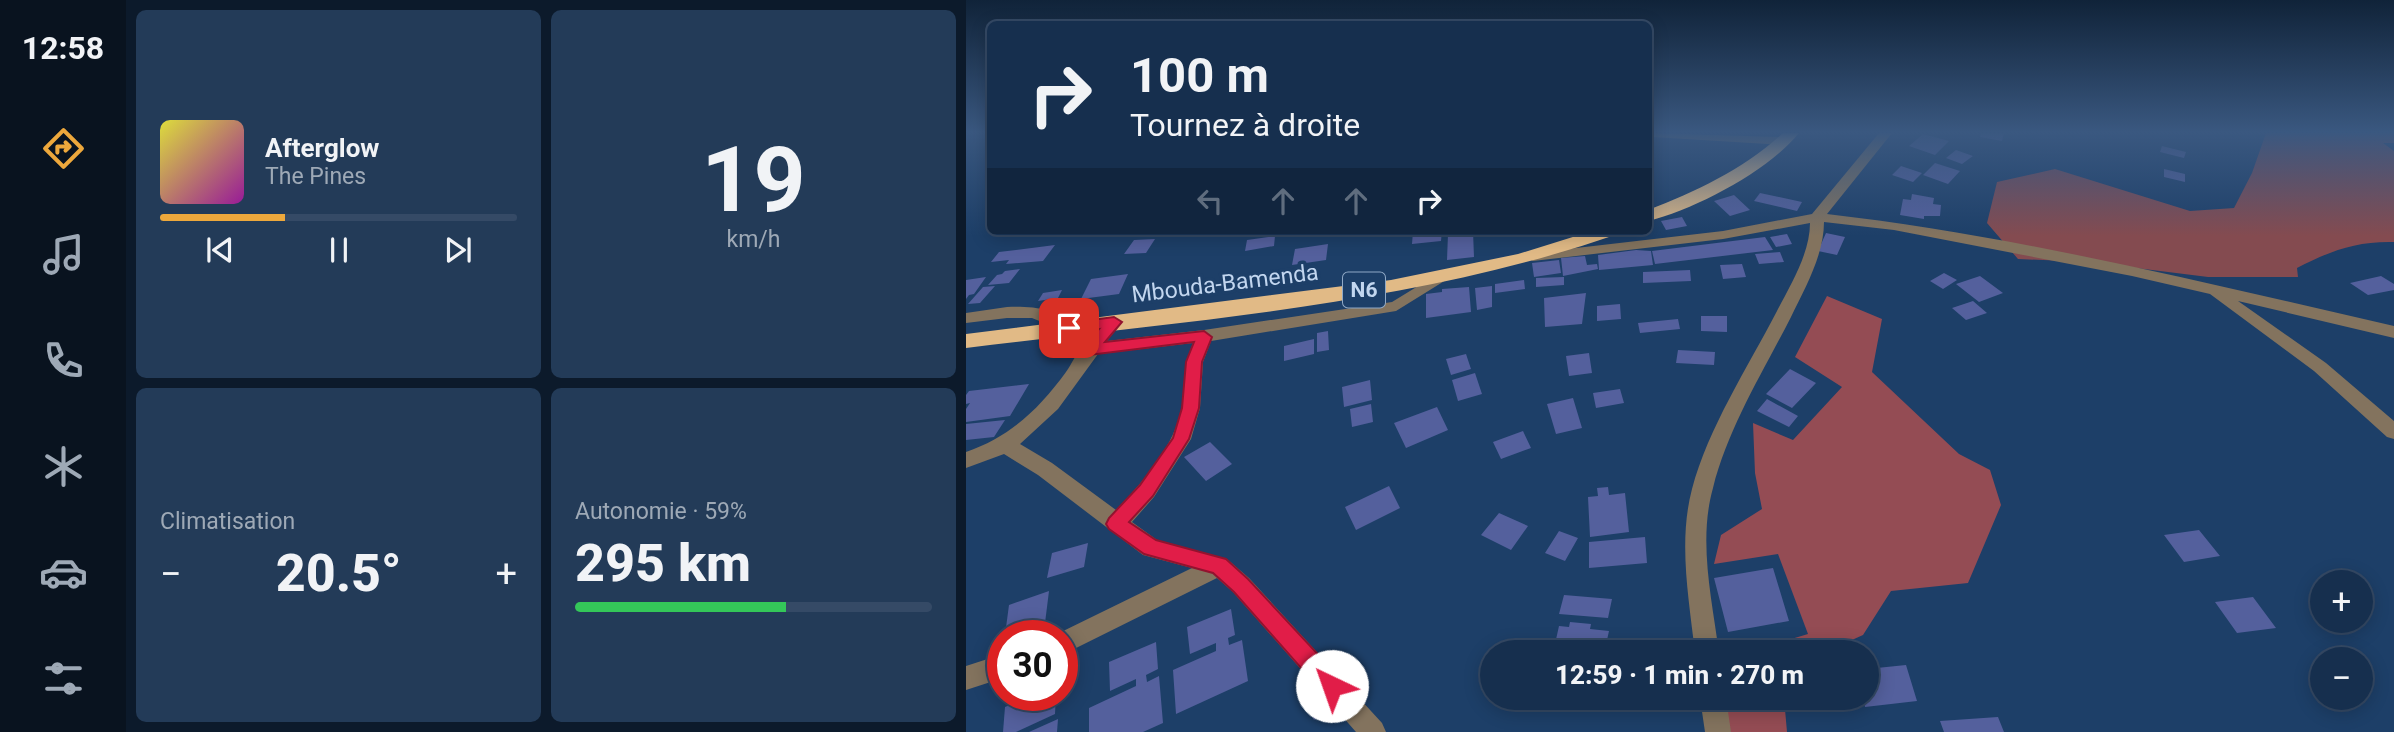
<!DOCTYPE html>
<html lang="fr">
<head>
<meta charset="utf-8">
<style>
	:root { --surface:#162f4e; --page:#233b58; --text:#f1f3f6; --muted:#9ea9b6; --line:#354a66; --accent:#eda83c }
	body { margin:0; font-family:Roboto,sans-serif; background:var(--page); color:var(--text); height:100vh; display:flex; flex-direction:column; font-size:26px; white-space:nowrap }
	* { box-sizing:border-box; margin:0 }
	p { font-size:23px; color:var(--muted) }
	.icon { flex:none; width:38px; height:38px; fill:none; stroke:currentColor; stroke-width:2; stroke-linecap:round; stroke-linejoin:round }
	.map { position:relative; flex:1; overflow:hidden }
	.drawer { display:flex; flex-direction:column; gap:10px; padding:10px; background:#0c1a2b; width:840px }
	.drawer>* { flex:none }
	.top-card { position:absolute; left:21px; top:21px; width:665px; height:214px; border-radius:10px; box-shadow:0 4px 18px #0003,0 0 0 2px var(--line); background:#162f4e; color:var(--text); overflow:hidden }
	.buttons { position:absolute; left:1344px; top:570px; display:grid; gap:14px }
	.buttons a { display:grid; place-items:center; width:63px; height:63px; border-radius:50%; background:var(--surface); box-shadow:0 4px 18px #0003,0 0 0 2px var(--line); font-size:35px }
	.speed { position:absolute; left:21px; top:620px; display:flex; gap:14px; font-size:35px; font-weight:700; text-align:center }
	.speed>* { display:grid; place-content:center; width:91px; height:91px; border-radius:50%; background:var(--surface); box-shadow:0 4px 18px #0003,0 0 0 2px var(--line); line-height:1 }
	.speed .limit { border:10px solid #d22; background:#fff; color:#111 }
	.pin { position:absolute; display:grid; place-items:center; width:60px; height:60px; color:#fff; margin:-30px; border-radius:14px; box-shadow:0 4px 10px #0006 }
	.me { position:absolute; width:77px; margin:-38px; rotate:318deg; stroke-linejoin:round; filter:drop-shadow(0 0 5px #0008) }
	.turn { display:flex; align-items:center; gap:24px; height:147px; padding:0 28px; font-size:32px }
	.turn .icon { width:91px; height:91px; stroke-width:2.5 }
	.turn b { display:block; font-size:49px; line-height:60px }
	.lanes { display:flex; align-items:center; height:66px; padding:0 28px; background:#0003; justify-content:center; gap:35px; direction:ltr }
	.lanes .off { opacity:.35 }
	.big { font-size:52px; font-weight:800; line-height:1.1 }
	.drawer .tile { flex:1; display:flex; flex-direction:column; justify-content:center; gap:10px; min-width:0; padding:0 24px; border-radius:10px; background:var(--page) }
	.drawer .dial { align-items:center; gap:0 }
	.dial b { font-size:91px; line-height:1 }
	.song { display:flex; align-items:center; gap:21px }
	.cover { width:84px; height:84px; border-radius:10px; background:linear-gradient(135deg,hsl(60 70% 55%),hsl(300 70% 35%)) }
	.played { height:7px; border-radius:4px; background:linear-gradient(90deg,var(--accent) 35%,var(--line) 35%) }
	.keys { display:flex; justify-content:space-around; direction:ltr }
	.heat { display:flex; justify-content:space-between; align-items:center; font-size:38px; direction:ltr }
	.charge { height:10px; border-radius:5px; background:linear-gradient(90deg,#34c759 59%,var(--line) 0) }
	.drawer .tiles { flex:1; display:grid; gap:10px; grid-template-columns:repeat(2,1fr) }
	.trip { position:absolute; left:514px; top:640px; width:399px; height:70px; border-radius:35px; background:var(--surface); box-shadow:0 4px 18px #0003,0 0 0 2px var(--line); font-weight:800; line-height:70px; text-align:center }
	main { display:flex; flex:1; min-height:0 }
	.menu { display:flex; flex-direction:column; width:126px; justify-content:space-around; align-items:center; background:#09131f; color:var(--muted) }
	.menu .icon { width:49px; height:49px }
	.menu .on { color:var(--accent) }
	.menu b { font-size:32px; color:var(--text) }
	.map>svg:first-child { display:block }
	.green { fill:#844b50 }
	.forest { fill:#944c54 }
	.building { fill:#54609d }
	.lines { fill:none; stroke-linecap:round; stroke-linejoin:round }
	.minor { fill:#83735e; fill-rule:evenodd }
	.highway { fill:#e1ba86; fill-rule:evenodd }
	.route { fill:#e11d48; stroke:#92132f; stroke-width:2 }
	.labels { text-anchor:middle; stroke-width:7; stroke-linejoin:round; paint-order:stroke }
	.shield { fill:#1d3f68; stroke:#90a9c6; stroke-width:2 }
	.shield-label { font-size:21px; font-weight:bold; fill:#c2d6ef }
	.street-label { font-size:23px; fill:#c2d6ef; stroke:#1d3f68 }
</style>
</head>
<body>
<main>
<nav class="menu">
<b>12:58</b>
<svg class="icon on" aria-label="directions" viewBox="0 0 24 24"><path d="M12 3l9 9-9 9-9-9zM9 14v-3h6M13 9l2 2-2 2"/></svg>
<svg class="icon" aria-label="music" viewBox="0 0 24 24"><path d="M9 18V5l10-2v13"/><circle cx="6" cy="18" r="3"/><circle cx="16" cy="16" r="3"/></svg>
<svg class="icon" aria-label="phone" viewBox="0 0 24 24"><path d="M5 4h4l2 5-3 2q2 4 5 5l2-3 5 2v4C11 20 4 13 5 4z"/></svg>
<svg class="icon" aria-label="climate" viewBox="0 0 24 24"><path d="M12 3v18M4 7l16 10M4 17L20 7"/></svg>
<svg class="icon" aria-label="car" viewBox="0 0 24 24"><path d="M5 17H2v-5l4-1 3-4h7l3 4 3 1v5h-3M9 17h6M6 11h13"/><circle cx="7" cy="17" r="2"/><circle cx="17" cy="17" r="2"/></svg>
<svg class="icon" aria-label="filters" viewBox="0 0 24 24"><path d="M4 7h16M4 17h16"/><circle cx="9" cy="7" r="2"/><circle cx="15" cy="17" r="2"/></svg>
</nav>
<section class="drawer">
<div class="tiles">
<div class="tile">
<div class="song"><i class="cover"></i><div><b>Afterglow</b><p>The Pines</p></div></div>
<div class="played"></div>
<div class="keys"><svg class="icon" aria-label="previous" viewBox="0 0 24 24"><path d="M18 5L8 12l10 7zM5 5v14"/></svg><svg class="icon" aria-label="pause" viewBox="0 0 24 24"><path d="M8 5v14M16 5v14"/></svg><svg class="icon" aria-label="next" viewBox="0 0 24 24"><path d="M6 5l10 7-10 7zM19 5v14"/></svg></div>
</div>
<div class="tile dial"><b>19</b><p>km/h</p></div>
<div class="tile"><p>Climatisation</p>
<div class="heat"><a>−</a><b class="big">20.5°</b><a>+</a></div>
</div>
<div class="tile"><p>Autonomie · 59%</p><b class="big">295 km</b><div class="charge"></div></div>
</div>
</section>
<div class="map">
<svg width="1428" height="732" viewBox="0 0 1428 732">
	<rect width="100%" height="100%" fill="#1d3f68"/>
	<path class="green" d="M1300,133H1428V143H1417L1428,151V242C1390,241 1364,251 1331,268L1332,277H1242L1122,262L1052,259L1021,223L1031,182L1089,169L1224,211L1268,208L1286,173Z"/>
	<path class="forest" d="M861,296L916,319L906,372L993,454L1024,470L1035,505L1002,583L925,591L897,635L857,653H778L842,634L812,554L748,564L755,535L796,509L789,473L787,423L827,440L876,387L829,357Z
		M742,698H818L821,732H739Z"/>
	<path class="building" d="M1015,133H1038L1036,141L1014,137Z
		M957,134L983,141L969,155L943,146Z
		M1196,146L1220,152L1218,158L1194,152Z
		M990,150L1007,156L996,164L980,158Z
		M969,163L994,171L982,184L957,175Z
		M935,166L956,173L947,182L926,175Z
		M1198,169L1219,174V182L1198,177Z
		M794,193L836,202L831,211L788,201Z
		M946,194L968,198L967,204L975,205L974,216H958V219L934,215L937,199L945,200Z
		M768,195L784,210L764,216L748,201Z
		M716,217L721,226L700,230L695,221Z
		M447,231H476L475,241L446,244Z
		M507,231L508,257L481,260L482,234Z
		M860,233L879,237L871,255L852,251Z
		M821,234L826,244L810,247L804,237Z
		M309,236L308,246L279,251L281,240Z
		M799,237L807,250L689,264L686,251Z
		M189,239L180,253L158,254L168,240Z
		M362,244L360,260L326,265L329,249Z
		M89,245L77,261L40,264L43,260L25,262L33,252Z
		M670,250L685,251L687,265L633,270L632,255Z
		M814,252L818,262L793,264L789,254Z
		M619,256L621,265L631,264L632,269L597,276L595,258Z
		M593,260L595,273L568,277L566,263Z
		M776,264L780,277L757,279L754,265Z
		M54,269L43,283L22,285L31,275L36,274L39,271Z
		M724,270L725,281L677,283V272Z
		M978,273L991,280L977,289L964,281Z
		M162,274L153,294L115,299L125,279Z
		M1014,276L1037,293L1013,302L990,284Z
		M1415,276L1428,284V290L1402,295L1384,283Z
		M20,277L8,294L3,295L0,299V280Z
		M598,277V285L570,287V278Z
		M316,278L314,286L292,289L294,281Z
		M558,280L559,289L529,293V284Z
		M29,286L14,303L2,304L17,287Z
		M526,286V307L511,310L509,288Z
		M503,287L505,312L460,318V294L476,292V289Z
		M96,290L92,298L72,301L77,293Z
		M620,293L616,324L579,327L578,298Z
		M1007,301L1021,313L1000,320L986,308Z
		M654,304L655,319L631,321V306Z
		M735,316H761V332L735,331Z
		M712,319L714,329L674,333L672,323Z
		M362,331L363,350L351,352V333Z
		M348,339V354L318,361V346Z
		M712,350L749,352L748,365L710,363Z
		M623,353L626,373L603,376L600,356Z
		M500,354L505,369L485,375L480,359Z
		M824,369L850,383L826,408L800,394Z
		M509,373L516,394L492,401L486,380Z
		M404,380L406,400L378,407L376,387Z
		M63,384L44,416L0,422V409L4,403L0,404V395L3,391Z
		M654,389L658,403L630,408L627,393Z
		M607,398L616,428L590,434L581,404Z
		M801,399L832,416L823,427L791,411Z
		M405,404L407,422L386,427L384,409Z
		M471,407L482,430L440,448L428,423Z
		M39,420L28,437L0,440V424Z
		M557,431L565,448L535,459L527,442Z
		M244,442L266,464L240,481L218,457Z
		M423,486L434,508L390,530L379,507Z
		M642,487L643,495L659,493L663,532L624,537L622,497L632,496L631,488Z
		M533,513L562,526L545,550L515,535Z
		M1233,530L1254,556L1218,562L1198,535Z
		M593,531L612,538L599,561L579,553Z
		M679,537L681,563L623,568V542Z
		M122,543L118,567L81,578L86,553Z
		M807,568L823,621L762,632L748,578Z
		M83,591L79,623L39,635L43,605Z
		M598,595L646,599L642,618L593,614Z
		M1287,597L1310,628L1271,633L1249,602Z
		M265,609L269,635L262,638L263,645L276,640L282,681L210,714L207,670L250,651V643L224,654L221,627Z
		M604,622L625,624L624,629L643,631L641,640L650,641L648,653H587L593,626L603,627Z
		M552,639L566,644L562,653H544Z
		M190,642L192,669L180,675L181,682L193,676L197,723L177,732H123V708L170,686V679L144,691L143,662Z
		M940,665L951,701L899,707L897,698H901V669Z
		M360,688L369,706L348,720L339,702Z
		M68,695H90L89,714L50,732H37L39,707Z
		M1032,717L1038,732H978L974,721Z
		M92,719L91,732H63Z"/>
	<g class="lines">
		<path class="minor" d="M682,133L818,137L824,141L818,145L687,137Z
			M913,133H926L861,214C1052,236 1240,283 1428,326V338L1272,301L1360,363L1428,421V439L1421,437L1348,371L1244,294L1166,276L928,230L858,222C858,255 839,288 825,317C797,372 762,428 747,488C732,541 746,599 753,653H729C723,599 712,542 726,489C742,428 782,367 811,311C825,284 844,253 844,223L757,239L567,261L560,257L567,253L757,231L846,214Z
			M475,272L483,277L480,280L430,311L245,341L237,362L234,408L225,439L188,497L166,522L191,540L261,559L283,578L416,723L420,732H390L267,592L251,578L96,655V635H89L226,568L177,555L72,475L38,454L0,468V452C44,437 73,409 100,372C106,364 111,351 117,346C124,337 134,328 142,318H154L156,322L141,341L238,330L426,302ZM227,343C218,364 220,384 216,406C209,446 177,482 150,510L86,463L54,444L92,409L132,354Z
			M41,307C64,306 96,308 111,328L103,333L66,318H41L0,323V313Z
			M37,654V678L0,690V666Z
			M734,698H760L765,732H739Z"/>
		<path class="highway" d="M817,133H833C802,171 730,209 682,221V210C731,191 778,169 817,133Z
			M626,231H652L649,235C443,306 216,321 0,348V334L425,280L552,254Z"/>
	</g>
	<linearGradient id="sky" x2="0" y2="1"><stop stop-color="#102339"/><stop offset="0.56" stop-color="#3a5880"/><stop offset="1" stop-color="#3a5880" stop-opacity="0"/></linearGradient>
	<rect width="1428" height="236" fill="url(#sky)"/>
	<path class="route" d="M148,317L156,322L139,342L238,331L246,337L236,362L233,408L223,439L187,496L163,522L190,540L260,559L282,579L374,678L377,686L374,694L366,698L358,694L268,592L247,573L178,554L143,529L140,524L143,518L174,485L207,438L216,408L220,362L228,342L123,355L115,349L133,329L103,333L95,328L103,323Z"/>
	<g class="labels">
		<rect class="shield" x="377" y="272.5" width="42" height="35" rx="5"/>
		<g class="shield-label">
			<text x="398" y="297">N6</text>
		</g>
		<g class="street-label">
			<text transform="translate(259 283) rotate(-7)" y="8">Mbouda-Bamenda</text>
		</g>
	</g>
</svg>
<div class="buttons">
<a>+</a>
<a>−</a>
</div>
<div class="speed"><div class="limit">30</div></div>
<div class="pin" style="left:103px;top:328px;background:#d93025"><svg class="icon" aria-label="arrive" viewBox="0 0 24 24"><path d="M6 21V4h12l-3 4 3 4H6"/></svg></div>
<svg class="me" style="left:366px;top:686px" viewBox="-20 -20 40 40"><circle r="19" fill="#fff"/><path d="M0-13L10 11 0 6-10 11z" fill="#e11d48"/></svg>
<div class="trip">12:59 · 1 min · 270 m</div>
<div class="top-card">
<div class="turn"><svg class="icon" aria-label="right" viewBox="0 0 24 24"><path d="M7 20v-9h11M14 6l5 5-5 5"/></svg><div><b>100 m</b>Tournez à droite</div></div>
<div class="lanes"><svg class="icon off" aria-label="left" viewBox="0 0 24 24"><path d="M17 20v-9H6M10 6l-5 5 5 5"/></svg><svg class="icon off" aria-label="ahead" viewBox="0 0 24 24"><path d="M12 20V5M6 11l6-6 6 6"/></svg><svg class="icon off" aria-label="ahead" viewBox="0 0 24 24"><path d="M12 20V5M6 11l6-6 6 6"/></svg><svg class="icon" aria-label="right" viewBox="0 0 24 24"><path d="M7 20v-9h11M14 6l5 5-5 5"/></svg></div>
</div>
</div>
</main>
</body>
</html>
